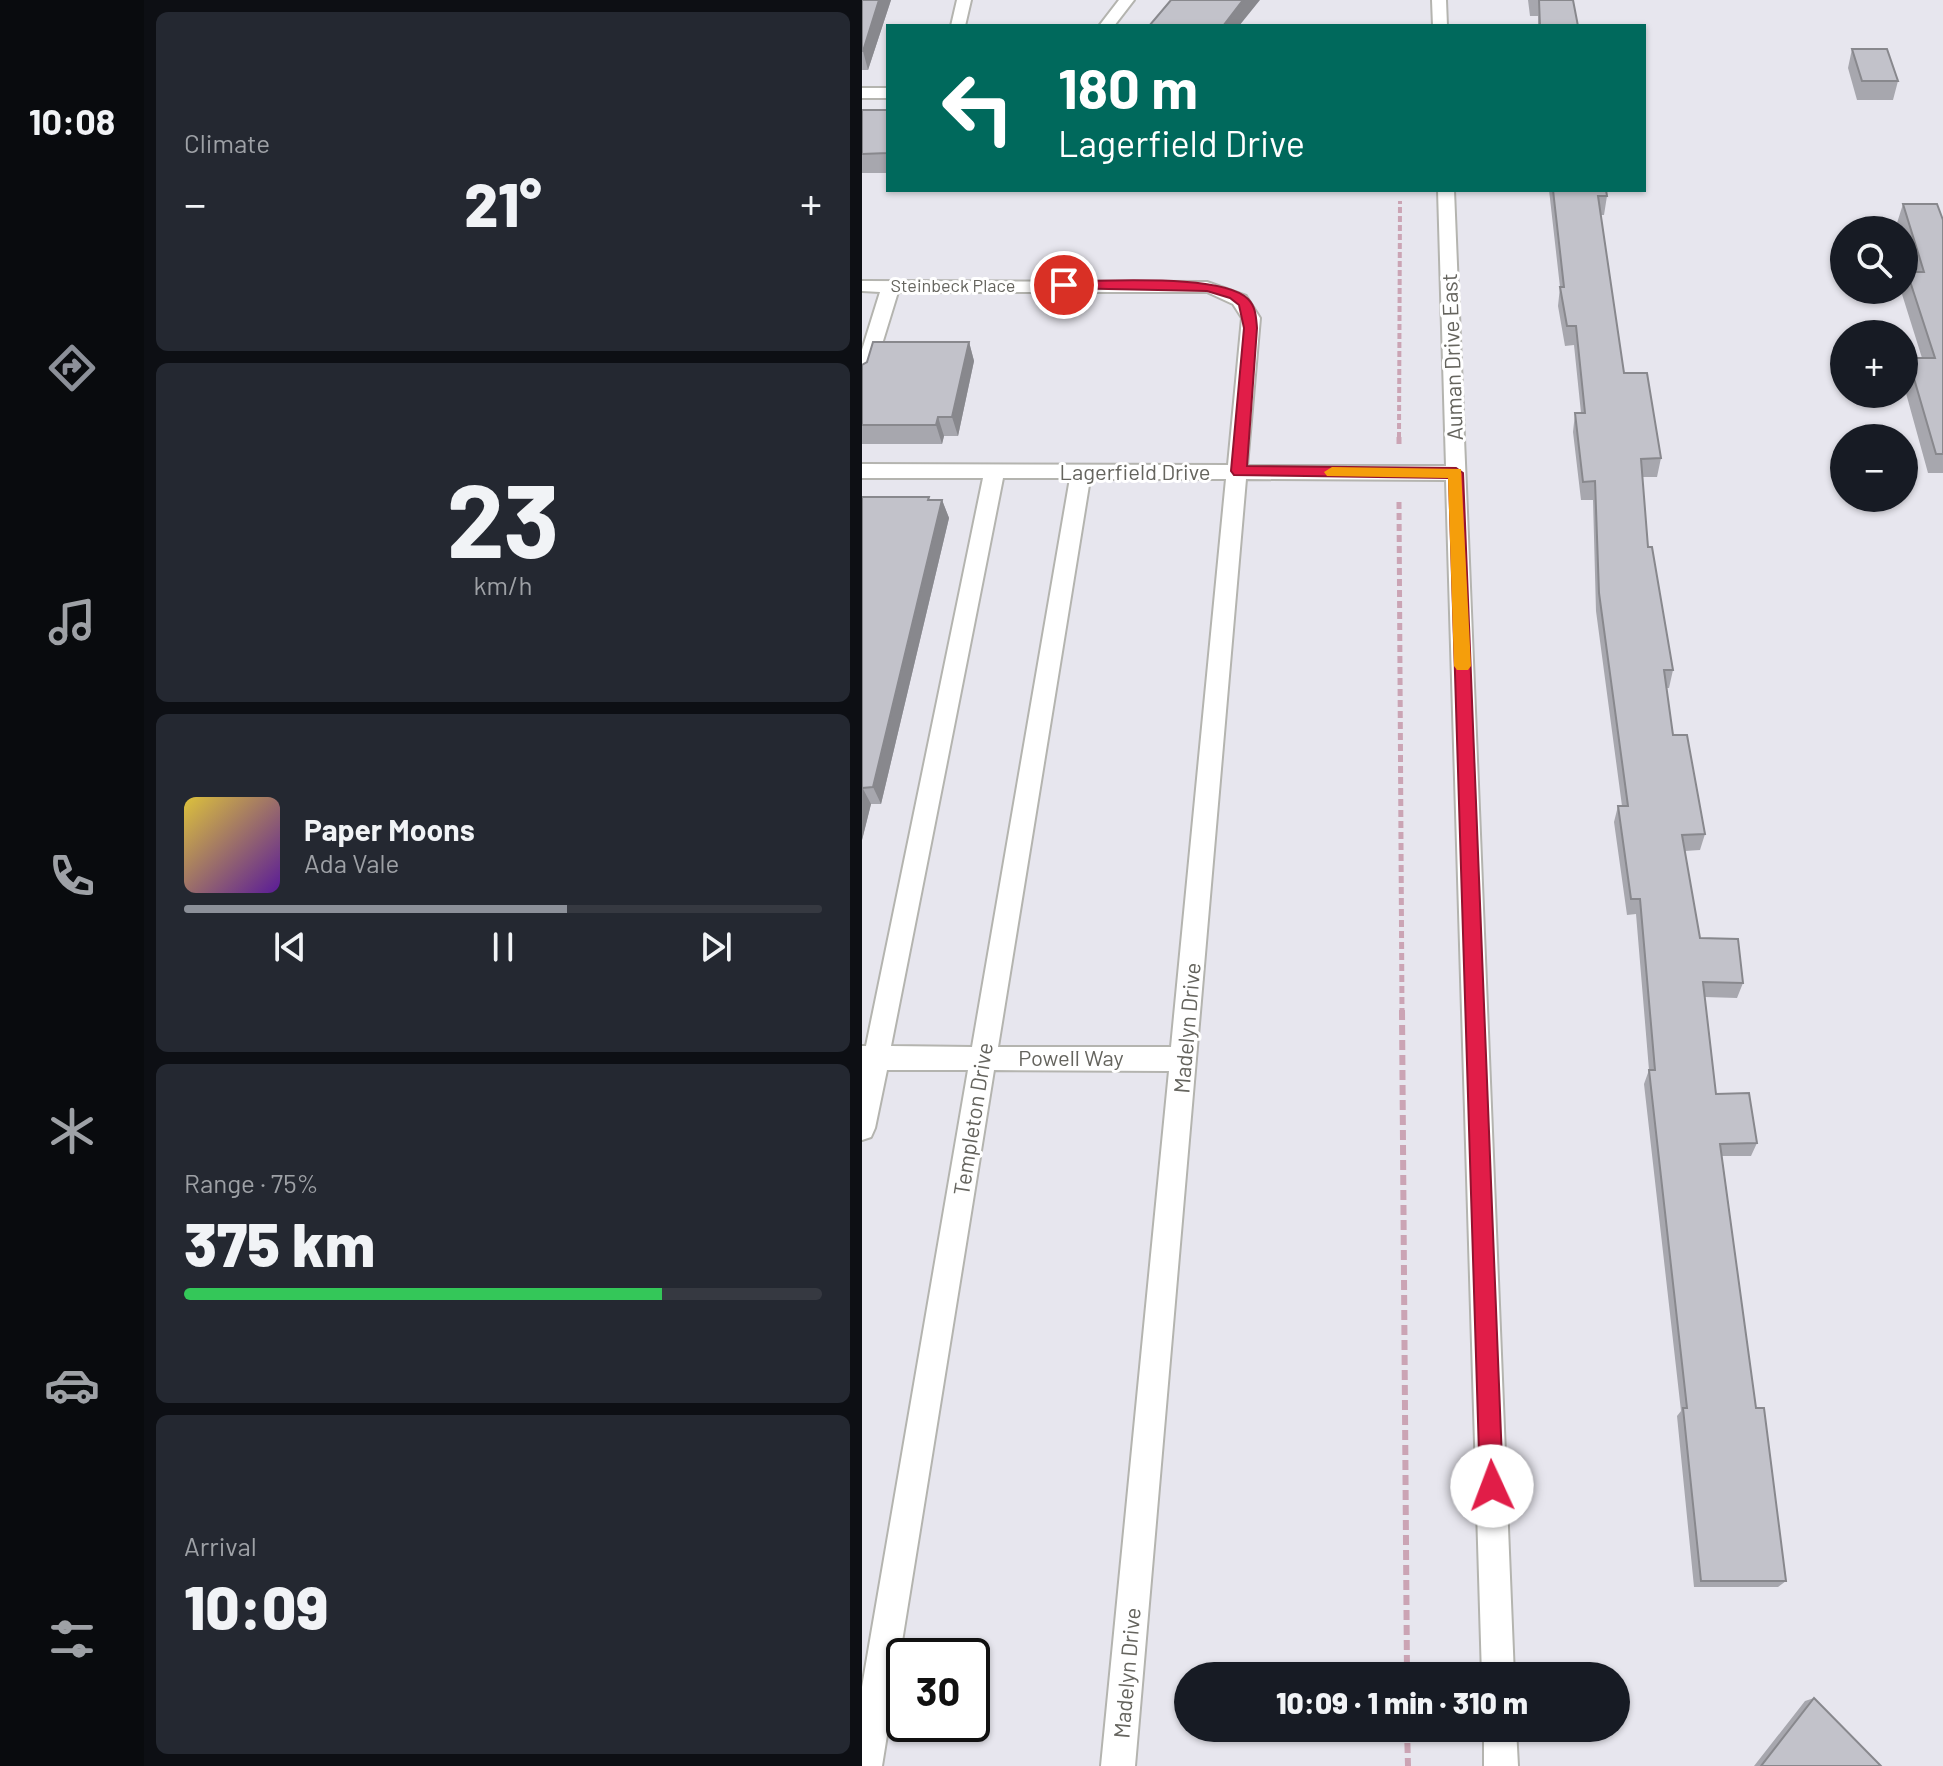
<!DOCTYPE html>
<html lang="en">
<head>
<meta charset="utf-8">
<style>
	:root { --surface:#171b24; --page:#242831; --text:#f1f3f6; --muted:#9ea1a6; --line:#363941; --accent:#8c9099 }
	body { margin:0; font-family:Barlow,sans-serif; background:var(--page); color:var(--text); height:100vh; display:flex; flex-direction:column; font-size:30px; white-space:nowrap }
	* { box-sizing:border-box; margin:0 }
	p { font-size:26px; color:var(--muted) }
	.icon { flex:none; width:44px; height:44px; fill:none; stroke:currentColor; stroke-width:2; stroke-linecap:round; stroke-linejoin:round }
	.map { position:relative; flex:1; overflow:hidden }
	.details { display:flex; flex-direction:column; gap:12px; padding:12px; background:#0d0f14; width:718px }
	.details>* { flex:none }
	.top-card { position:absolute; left:24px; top:24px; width:760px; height:168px; border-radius:0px; box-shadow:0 2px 6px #0004; background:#00695c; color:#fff; overflow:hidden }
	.fabs { position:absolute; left:968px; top:216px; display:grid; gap:16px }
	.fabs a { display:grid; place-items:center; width:88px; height:88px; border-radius:50%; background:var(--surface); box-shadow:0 2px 6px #0004; font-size:40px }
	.speed { position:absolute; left:24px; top:1638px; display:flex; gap:16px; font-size:40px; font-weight:700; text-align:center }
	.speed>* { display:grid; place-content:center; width:104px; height:104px; border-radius:50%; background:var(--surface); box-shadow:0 2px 6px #0004; line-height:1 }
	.speed .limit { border:4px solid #111; border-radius:12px; background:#fff; color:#111 }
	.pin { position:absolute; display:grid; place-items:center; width:68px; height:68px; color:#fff; margin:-34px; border:4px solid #fff; border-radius:50%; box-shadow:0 2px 8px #0007 }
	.me { position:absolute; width:88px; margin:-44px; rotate:358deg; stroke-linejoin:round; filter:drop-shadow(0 0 6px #0008) }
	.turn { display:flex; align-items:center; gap:28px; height:168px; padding:0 40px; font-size:36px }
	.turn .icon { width:104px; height:104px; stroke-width:2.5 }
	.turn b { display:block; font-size:56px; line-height:68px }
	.big { font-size:60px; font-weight:800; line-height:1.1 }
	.details .tile { flex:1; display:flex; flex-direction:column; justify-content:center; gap:12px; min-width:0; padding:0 28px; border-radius:12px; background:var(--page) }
	.details .dial { align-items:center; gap:0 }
	.dial b { font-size:104px; line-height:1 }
	.song { display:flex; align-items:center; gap:24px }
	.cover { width:96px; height:96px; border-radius:12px; background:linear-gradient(135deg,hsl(50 70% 55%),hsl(270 70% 35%)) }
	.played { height:8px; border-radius:4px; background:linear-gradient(90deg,var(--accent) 60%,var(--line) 60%) }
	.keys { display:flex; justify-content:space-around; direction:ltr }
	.heat { display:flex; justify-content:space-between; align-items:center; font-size:44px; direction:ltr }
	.charge { height:12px; border-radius:6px; background:linear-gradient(90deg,#34c759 75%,var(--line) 0) }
	.trip { position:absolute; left:312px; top:1662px; width:456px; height:80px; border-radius:40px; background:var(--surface); box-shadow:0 2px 6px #0004; font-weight:800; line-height:80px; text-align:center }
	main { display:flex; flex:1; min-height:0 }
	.tab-bar { display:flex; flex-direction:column; width:144px; justify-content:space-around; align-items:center; background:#090b0e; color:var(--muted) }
	.tab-bar .icon { width:56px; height:56px }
	.tab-bar .selected { color:var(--accent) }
	.tab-bar b { font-size:36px; color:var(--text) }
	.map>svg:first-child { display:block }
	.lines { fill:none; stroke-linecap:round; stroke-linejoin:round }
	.minor-casing { stroke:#b4b4af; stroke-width:4 }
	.path-far2 { stroke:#cba4b4; stroke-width:4; stroke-dasharray:6 3; stroke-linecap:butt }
	.path-far1 { stroke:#cba4b4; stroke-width:5; stroke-dasharray:7 4; stroke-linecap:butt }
	.path { stroke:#cba4b4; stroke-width:6; stroke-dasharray:10 5; stroke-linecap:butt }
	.minor { fill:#fff; fill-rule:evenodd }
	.wall { fill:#a7a7ae }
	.shaded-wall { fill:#88888d }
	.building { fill:#c2c2ca; stroke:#88888d; stroke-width:2 }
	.route { fill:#e11d48; stroke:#92132f; stroke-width:2 }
	.slow { fill:#f59e0b }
	.labels { text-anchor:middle; stroke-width:6; stroke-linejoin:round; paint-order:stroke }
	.far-street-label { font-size:18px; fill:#65645e; stroke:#fff }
	.street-label { font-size:22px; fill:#65645e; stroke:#fff }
</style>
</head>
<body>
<main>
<nav class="tab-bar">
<b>10:08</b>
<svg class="icon selected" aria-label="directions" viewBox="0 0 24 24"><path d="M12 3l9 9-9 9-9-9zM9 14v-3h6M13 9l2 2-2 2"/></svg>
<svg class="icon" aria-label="music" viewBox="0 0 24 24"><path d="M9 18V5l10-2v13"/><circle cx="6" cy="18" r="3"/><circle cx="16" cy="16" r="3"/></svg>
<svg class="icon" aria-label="phone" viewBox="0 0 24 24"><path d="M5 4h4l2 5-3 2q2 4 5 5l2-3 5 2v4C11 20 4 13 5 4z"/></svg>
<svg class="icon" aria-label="climate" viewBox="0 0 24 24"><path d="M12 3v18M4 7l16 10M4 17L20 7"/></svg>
<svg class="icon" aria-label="car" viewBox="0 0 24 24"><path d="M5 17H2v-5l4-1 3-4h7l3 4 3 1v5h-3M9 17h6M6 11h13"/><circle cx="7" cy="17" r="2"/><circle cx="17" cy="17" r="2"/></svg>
<svg class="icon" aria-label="filters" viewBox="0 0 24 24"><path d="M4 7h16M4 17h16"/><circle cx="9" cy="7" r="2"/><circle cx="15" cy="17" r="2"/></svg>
</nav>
<section class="details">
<div class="tile"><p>Climate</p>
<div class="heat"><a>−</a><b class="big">21°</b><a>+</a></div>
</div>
<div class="tile dial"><b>23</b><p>km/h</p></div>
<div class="tile">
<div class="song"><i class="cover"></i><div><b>Paper Moons</b><p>Ada Vale</p></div></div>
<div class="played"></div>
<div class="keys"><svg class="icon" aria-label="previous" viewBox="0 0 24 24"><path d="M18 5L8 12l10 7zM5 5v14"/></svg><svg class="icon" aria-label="pause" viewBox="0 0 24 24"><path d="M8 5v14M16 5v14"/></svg><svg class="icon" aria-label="next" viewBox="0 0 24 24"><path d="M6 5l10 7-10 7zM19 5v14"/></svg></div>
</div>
<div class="tile"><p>Range · 75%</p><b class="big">375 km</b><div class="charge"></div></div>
<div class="tile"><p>Arrival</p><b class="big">10:09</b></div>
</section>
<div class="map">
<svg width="1081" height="1766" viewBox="0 0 1081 1766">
	<rect width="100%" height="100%" fill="#e7e6ee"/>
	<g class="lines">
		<defs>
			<path id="minor" d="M95,0H109L103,26H89Z
				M257,0H272L252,26H237Z
				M570,0H584L585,26H571Z
				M0,88H26V98H0Z
				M576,190H592L652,1676H620L584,480L384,479L273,1766H239L307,1071L132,1070L20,1766H0V1687L106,1070H25L13,1128L9,1137L0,1140V1046H4L121,478H0V464L366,465L380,318L371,304L345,292H36L9,380L0,386V350L18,292L0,291V281L345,282L384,296L398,318L385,466H584ZM141,478H208L110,1047L29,1046ZM228,479H364L309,1047H136Z
				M622,1728H654L656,1766H622Z"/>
		</defs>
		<use href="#minor" class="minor-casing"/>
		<path class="path-far2" d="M537,438L538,201"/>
		<path class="path-far1" d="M537,444V436
			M537,502L540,1012"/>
		<path class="path" d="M540,1010L545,1676
			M545,1728L546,1766"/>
		<use href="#minor" class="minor"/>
	</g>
	<path class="wall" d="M0,0H29L6,70H0Z
		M666,0H711L716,26H676V16H668Z
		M990,49L1036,81L1031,100H995L986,68Z
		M0,110H26V173H0Z
		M687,190H744L745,196L742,215H739L762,373L799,458L795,477H780L786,547L811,670L807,688H804L811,735L843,834L838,850L823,851L838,938L881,983L875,998L843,997L854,1094L895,1143L889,1156H860L894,1408L924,1581L916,1587H832L815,1416L819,1411L782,1084L787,1070L774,914L765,915L752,822L756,806H760L734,611L731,500H719L711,432L713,413H719L712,345L703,346L696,306L698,287Z
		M1041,204L1081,220V473H1066L1042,386V370L1046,358H1060L1039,291L1042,290V280L1045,272H1050L1042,246V230H1037L1035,223Z
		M107,342L112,361L96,436H82L80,444H0V365Z
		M0,497L80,500L87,518L19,804H9L0,840Z
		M952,1698L1019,1766H892L943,1701Z"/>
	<path class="shaded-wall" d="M17,0H29L6,70L1,51Z
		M381,0H398L377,26H361Z
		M107,342L112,361L96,436L90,417Z
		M76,417L82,436L80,444L74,425Z
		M80,500L87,518L19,804L11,787Z
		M0,787L9,804L0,840Z"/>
	<path class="building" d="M0,0H17L1,51H0Z
		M309,0H381L361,26H287Z
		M677,0H711L716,26H678Z
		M990,49H1025L1036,81H1000Z
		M0,110H26V153L0,154Z
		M691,190H744L745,196H736L762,373H785L799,458L779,459L786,547H790L811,670H802L811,735H825L843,834L820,835L838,938L876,939L881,983L841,982L854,1094L887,1093L895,1143L858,1144L894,1408H902L924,1581H839L821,1408H825L787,1070H793L778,899H769L756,806H766L737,593L733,481L721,482L713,413H723L714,326H705L698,287H702Z
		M1041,204H1075L1081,220V454H1074L1046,358H1073L1045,272H1062Z
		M11,342H107L90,417H76L74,425H0V365L5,362Z
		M0,497H67L66,500H80L11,787L0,788Z
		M952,1698L1019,1766H899Z"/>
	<path class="route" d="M202,281C242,282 360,273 386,299C394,307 394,317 395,328L385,466L594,468L601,473L641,1486L638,1494L630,1498L621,1494L618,1486L587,478L372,475L369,471L382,328L377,305L368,298L345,291L198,288V282Z"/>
	<path class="slow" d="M470,467L599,469L609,666L606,670H595L592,666L586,478L465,476L462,472Z"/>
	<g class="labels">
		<g class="far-street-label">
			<text x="91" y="292">Steinbeck Place</text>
		</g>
		<g class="street-label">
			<text transform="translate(590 357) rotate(-92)" y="8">Auman Drive East</text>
			<text x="273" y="480">Lagerfield Drive</text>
			<text transform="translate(325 1028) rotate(-85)" y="8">Madelyn Drive</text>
			<text x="209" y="1066">Powell Way</text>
			<text transform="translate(111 1119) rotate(-81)" y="8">Templeton Drive</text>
			<text transform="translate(265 1673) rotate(-85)" y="8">Madelyn Drive</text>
		</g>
	</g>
</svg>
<div class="fabs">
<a><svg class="icon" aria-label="search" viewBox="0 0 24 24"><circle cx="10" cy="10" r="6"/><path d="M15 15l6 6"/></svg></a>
<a>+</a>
<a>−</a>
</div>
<div class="speed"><div class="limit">30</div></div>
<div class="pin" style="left:202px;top:285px;background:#d93025"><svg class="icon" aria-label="arrive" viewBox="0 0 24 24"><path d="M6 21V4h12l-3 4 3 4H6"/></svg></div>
<svg class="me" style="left:630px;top:1486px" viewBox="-20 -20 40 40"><circle r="19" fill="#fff"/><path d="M0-13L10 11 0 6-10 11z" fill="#e11d48"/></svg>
<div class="trip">10:09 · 1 min · 310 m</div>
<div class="top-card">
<div class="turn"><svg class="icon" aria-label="left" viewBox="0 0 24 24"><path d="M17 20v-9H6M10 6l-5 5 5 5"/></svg><div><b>180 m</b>Lagerfield Drive</div></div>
</div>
</div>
</main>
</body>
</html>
